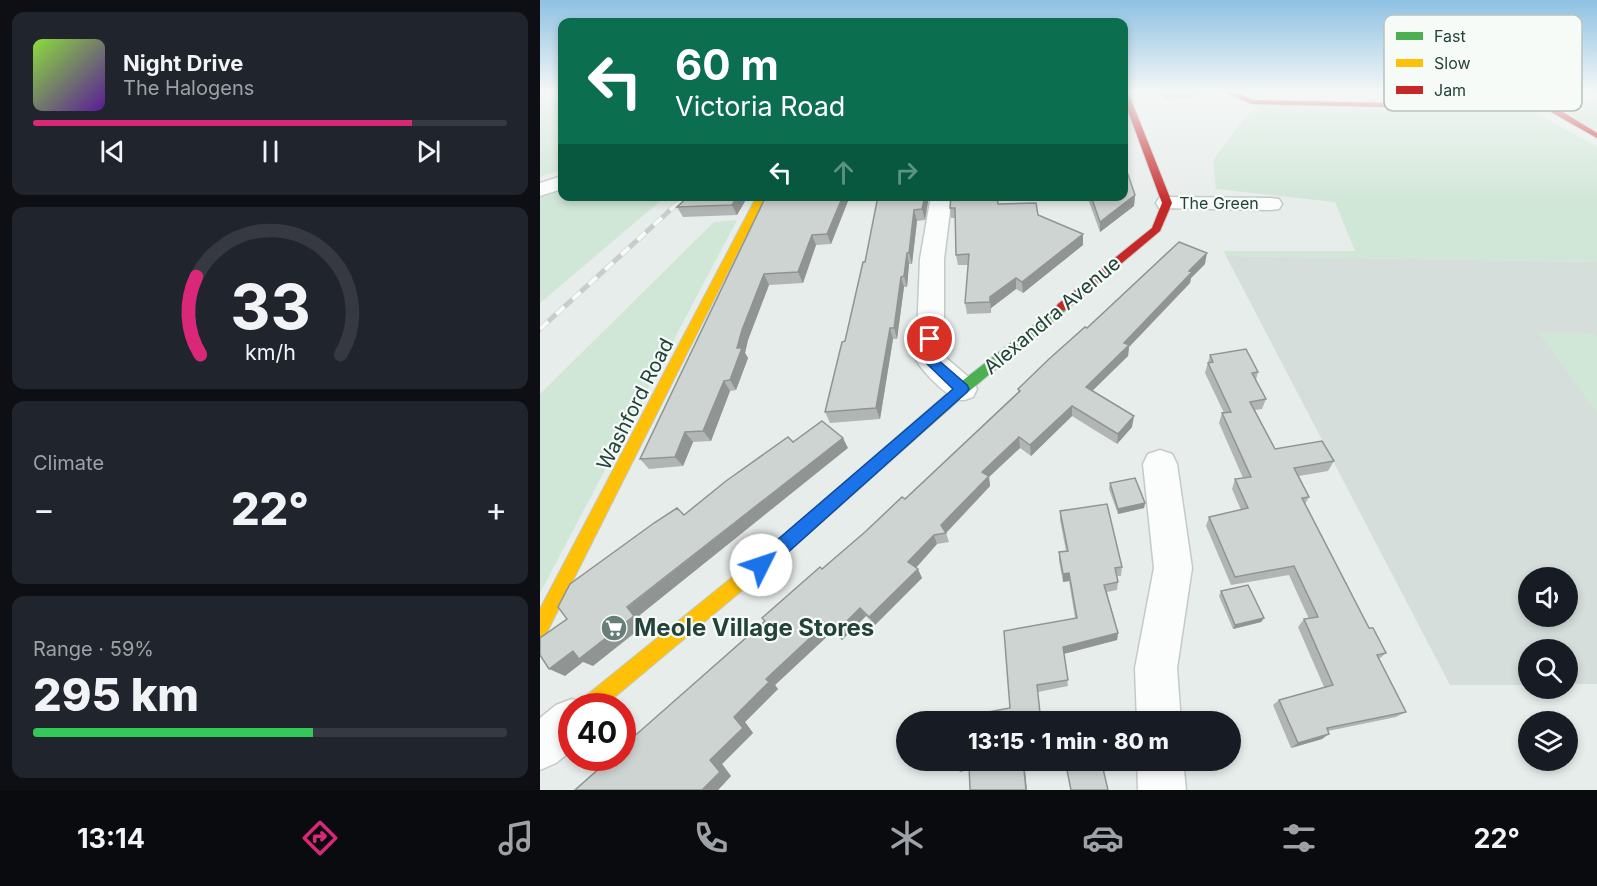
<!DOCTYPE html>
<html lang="en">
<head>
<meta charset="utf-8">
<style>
	:root { --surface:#171b24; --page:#20242c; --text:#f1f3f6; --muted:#9ea1a6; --line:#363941; --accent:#db2777 }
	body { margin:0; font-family:Inter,sans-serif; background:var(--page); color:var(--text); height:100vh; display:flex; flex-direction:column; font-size:22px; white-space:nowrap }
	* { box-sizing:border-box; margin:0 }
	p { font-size:20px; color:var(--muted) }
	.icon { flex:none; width:33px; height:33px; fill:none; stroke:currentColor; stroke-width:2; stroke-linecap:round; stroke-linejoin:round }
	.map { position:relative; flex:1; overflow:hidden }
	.drawer { display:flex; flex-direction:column; gap:12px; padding:12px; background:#0d0f14; width:540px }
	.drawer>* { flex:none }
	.hud { position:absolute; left:18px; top:18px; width:570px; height:183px; border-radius:12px; box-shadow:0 3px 9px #0003; background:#0b6e4f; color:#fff; overflow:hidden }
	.tools { position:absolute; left:978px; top:567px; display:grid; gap:12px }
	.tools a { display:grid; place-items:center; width:60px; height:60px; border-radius:50%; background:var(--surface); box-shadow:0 3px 9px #0003; font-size:30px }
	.speed { position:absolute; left:18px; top:693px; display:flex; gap:12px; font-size:30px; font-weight:700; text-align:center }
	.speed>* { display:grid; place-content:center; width:78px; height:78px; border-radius:50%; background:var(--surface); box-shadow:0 3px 9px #0003; line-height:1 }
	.speed .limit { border:9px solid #d22; background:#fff; color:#111 }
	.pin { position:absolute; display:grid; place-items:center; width:51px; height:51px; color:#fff; margin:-26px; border:3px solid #fff; border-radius:50%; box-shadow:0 2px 6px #0007 }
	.me { position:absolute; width:66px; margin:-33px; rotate:49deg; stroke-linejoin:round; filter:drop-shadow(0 0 4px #0008) }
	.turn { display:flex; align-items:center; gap:21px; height:126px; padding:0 18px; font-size:27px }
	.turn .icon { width:78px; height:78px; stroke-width:2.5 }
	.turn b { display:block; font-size:42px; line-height:51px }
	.lanes { display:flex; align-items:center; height:57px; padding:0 18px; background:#0003; justify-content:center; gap:30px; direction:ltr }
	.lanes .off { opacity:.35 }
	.big { font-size:45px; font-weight:800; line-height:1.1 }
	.drawer .widget { flex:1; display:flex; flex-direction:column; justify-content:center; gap:9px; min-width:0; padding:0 21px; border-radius:12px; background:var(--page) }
	.drawer .dial { align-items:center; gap:0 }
	.dial svg { height:156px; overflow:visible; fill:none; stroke:var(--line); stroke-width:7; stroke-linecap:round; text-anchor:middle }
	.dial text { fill:var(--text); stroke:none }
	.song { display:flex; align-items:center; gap:18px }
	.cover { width:72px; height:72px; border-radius:9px; background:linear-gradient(135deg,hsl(90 70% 55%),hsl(270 70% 35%)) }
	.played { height:6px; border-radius:3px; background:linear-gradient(90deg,var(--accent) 80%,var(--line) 80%) }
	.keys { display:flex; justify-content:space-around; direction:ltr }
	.heat { display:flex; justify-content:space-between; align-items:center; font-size:33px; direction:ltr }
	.charge { height:9px; border-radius:4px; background:linear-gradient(90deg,#34c759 59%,var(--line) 0) }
	.trip { position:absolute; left:356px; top:711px; width:345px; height:60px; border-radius:30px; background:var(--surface); box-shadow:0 3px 9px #0003; font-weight:800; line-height:60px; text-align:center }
	.tab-bar { display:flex; height:96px; justify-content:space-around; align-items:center; background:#090b0e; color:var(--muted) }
	.tab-bar .icon { width:42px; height:42px }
	.tab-bar .on { color:var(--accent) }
	.tab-bar b { font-size:27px; color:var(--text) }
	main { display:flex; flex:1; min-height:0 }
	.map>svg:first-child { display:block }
	.built { fill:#d5deda; fill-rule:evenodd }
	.green { fill:#d0e6d7 }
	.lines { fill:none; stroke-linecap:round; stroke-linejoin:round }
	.street-casing { stroke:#c4cac7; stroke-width:3 }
	.fast-casing { stroke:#c2cac7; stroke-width:2 }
	.slow-casing { stroke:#c2cac7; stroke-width:2 }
	.jam-casing { stroke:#c2cac7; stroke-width:2 }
	.street { fill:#fbfcfc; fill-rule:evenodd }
	.fast { fill:#4caf50; fill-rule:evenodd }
	.slow { fill:#ffc107; fill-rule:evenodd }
	.jam { fill:#c62828; fill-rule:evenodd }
	.rail-far1-casing { stroke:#c8cdcb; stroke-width:4.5 }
	.rail-casing { stroke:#c8cdcb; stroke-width:5 }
	.rail-far1 { stroke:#f6fbf8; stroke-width:3; stroke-dasharray:8; stroke-linecap:butt }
	.rail { stroke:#f6fbf8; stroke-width:4; stroke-dasharray:11; stroke-linecap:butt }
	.wall { fill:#b1b6b4 }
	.shaded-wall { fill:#909492 }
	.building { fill:#ced4d1; stroke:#909492; stroke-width:1.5 }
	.route { fill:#1a73e8; stroke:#114b97; stroke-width:1.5 }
	.labels { text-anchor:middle; stroke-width:4.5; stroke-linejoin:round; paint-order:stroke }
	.far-street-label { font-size:16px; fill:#23423a; stroke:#f6fbf8 }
	.street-label { font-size:20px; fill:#23423a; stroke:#f6fbf8 }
	.near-poi-label { font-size:24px; font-weight:bold; fill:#23423a; stroke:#f6fbf8; text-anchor:start }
	.key { fill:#f6fbf8; stroke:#b7c4bf; stroke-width:1.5 }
	.key-label { font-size:16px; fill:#23423a }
</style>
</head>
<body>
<main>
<section class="drawer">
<div class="widget">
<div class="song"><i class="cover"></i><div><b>Night Drive</b><p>The Halogens</p></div></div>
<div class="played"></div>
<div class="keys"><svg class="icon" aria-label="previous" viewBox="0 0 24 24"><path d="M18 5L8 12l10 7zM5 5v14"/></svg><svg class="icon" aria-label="pause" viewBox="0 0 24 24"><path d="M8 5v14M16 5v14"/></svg><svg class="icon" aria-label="next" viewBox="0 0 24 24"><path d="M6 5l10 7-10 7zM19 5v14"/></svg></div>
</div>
<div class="widget dial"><svg viewBox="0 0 100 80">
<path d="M14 69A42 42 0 1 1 86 69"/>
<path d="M14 69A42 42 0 0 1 12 29" stroke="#db2777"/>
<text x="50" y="56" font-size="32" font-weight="700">33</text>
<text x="50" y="72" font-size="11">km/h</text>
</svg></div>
<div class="widget"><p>Climate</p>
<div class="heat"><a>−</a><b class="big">22°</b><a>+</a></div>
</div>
<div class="widget"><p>Range · 59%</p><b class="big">295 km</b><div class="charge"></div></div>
</section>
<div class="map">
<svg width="1057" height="790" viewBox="0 0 1057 790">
	<rect width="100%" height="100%" fill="#e7edea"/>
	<path class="built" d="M686,256L1057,262V684H1028V650H988V685H910ZM988,578H1028V616H988Z"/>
	<path class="green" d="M0,92H22V170L0,177Z
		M1057,100V131L1007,101Z
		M720,105L859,110L919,107L995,112L1057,147V262L686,256L684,251H815L795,202L676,189L673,160L707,115Z
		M22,191V196L125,197L0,303V198Z
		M197,220L0,593V394L174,222Z
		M998,332L1053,333L1057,338V413Z"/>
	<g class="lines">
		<defs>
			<path id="street" d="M22,176V189L0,196V183Z
				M391,196H412L404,259V356L433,381L437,389L433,397C429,398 426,400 423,400C410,401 382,371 376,360L380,259Z
				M627,197L731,198L739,199L742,204L739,209L731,210L619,208L616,203L619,198Z
				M620,450L632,454L637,464L652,568L637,668L641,722H597L595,668L614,568L603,464L608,454Z
				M32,699L48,706H32V750L16,763L0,770V718L16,705Z
				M597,760H643L646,790H598Z"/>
			<path id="fast" d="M522,303L528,307L526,310L427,393L249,551L243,554L237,551L235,546L237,541L417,385Z"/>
			<path id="slow" d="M217,196H226L6,634L0,637V609Z
				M243,538L249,541L251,546L249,551L64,706H39L42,699L237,541Z"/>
			<path id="jam" d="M584,92H588L632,203L620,231L526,310H518L516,307L518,304L612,228L622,203L584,100Z
				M684,92H695L713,100L844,103L979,95L1003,100L1057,133V138L997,104L979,99L844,107L712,104Z"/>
		</defs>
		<use href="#street" class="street-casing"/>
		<use href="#fast" class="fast-casing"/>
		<use href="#slow" class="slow-casing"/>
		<use href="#jam" class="jam-casing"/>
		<use href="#street" class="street"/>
		<use href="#fast" class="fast"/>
		<use href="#slow" class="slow"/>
		<use href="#jam" class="jam"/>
		<defs>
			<path id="rail-far1" d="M136,205L146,196"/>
			<path id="rail" d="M0,329L138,203"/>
		</defs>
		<use href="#rail-far1" class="rail-far1-casing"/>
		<use href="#rail" class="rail-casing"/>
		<use href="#rail-far1" class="rail-far1"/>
		<use href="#rail" class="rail"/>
	</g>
	<path class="wall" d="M621,92H654L653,98L624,99Z
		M584,153L586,159L585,167L595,195L594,206L560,232L547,196H584Z
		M208,196L197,215L143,217L137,207Z
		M226,196H310L291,244L276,245L263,283L229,285L208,340L205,353L208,358L196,390L190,391L171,441L153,442L143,466L109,469L100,459Z
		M338,196H389L385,220L377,221L372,264H369L367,287H364L357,339H353L340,419L290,423L285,412L305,341L325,262Z
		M458,204L498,215L543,245L483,293L476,289L451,308V313L427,314L425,303L428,265H418L416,255L415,218H411L410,208Z
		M665,264L651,278L650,283L589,347L588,356L552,391L592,427L577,444L532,416L491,456L480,448L449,477L450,486L406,533L409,542L397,544L376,568L382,578L335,625L326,616L302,640L293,631L235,685L238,689L205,722L213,733L182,764L191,776L178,790H35L282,569L365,499L478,392V389L547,328Z
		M670,355L718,372L716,380L726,399L722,409L715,410L735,449L794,461L788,471L759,476L769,497L765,504L829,628L846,653L839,659L866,712L856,717L788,731L782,739L751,748L733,705L739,700L784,687L758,627L764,619H769L749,575L691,585L666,526L669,517L701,510L692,489L695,479L703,478L679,423L682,413H684L665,373Z
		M570,483L605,503L604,508L578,514L569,489Z
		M520,511L582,567L581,576H577L578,582L577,590L567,592L578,633L577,640L524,654L528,686L498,692L470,708L535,618L529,581L523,582L519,561V552L526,551L520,520Z
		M681,591L724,618L721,622L693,629L679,596Z"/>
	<path class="shaded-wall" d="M595,195L594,206L560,232V222Z
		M198,196H208L197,215L192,205Z
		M303,196H310L291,244L287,234Z
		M385,196H389L385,220L382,209Z
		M374,210L377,221L372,264L369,253Z
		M543,234V245L483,293L482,282Z
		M272,235L276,245L263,283L258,272Z
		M367,253L369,264L367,287L364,276Z
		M667,253L665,264L651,278L650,283L589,347L588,356L545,398L546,387L584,343L649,271Z
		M224,274L229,285L208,340L205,353L208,358L196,390L190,380L197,348L202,330Z
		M361,277L364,287L357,339L354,328Z
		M476,278V289L451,308V313L450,297Z
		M350,328L353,339L340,419L336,408Z
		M184,381L190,391L171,441L163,431Z
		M532,406V416L491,456L490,445Z
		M594,416L592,427L577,444L578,434Z
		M145,432L153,442L143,466L135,457Z
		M479,437L480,448L449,477L450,486L406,533L401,525L442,472Z
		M303,438L308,448L100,615L106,624L53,666L43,662L25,676L9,669Z
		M605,503L604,508L578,514V509Z
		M394,535L397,544L373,571L368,562Z
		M378,569L382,578L335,625L329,617Z
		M529,573V581L523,582V574Z
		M320,608L326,616L302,640L295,633Z
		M724,618L721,622L693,629L695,625Z
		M286,623L293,631L235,685L238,689L205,722L213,733L182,764L191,776L178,790H162L170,760L194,717L226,679Z
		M578,633L577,640L523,654V647Z
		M789,734L782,739L751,748L758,743Z
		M483,760H484L487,790H486Z
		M429,764L432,769L420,772L417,767Z"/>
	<path class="building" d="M584,163L595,195L560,222L551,196H584Z
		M149,196H198L192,205L137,207Z
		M226,196H303L287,234L272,235L258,272L224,274L202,330L197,348H202L190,380L184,381L163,431L145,432L135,457L100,459Z
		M338,196H385L382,209L374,210L369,253H367L364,276L361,277L354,328H350L336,408L285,412L302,342L305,341L323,262H325Z
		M411,196H457L458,204L496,203L498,215L543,234L482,282L476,278L450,297V302L425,303L429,254L416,255L415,208H410Z
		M639,242L667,253L649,271L652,272L584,343L589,345L546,387L594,416L578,434L532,406L490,445L479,437L442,472L449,476L401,525L406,533L394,535L368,562L378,569L329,617L320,608L295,633L286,623L226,679L229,682L194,717L203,728L170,760L180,772L162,790H35L71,758H82V747L225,621L222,618L280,567L282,569L325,532L362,497L365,499L480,391L478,389L509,359L545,327L547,328Z
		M706,349L718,372L712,373L726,399L710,402L735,449L782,441L794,461L754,468L769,497L762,498L829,628H833L846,653L837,655L866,712L787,728L789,734L758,743L739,700L793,685L764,619L778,617L754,566L695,577L669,517L708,508L695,479L711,477L682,413L691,412L668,363L673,362L670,355Z
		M282,421L303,438L87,607L94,616L39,659L33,651L9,669L0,655V638L27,619L18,607L30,584L114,523L137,508L144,515L186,481L248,437L253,442Z
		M595,478L605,503L578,509L570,483Z
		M567,504L582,567L575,568L578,582L564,585L578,633L523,647L528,680L497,685L501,722H415V718L470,708L464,631L537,618L529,573L523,574L519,552L528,551L520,511Z
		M708,585L724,618L695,625L681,591Z
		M417,760H483L486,790H430L429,764L417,767Z
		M525,760H561L568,790H531Z"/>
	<linearGradient id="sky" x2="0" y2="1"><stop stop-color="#8ec1e3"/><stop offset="0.45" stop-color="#f4f7f6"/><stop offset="1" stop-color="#f4f7f6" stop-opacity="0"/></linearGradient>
	<rect width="1057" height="203" fill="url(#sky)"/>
	<path class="route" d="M390,335L396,339V358L427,385L429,389L427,392L227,571L221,573L215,571L212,565L215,559L413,389L383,360L384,339Z"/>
	<defs>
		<symbol id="supermarket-disc" viewBox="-11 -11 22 22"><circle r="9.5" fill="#687e78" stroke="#f6fbf8"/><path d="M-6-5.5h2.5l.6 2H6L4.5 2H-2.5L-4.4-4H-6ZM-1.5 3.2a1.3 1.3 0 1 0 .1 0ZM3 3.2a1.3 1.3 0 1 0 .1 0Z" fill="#fff"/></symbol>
	</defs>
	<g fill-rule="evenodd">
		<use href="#supermarket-disc" x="59" y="613" width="30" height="30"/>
	</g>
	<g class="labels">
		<g class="far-street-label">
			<text x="679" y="209">The Green</text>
		</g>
		<g class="street-label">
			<text transform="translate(512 315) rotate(-40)" y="7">Alexandra Avenue</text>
			<text transform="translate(95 404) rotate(-63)" y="7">Washford Road</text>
		</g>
		<g class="near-poi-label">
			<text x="94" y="636">Meole Village Stores</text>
		</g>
	</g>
	<rect x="844" y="15" width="198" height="96" rx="9" class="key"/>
	<rect x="856" y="32" width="27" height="8" fill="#4caf50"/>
	<rect x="856" y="59" width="27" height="8" fill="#ffc107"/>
	<rect x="856" y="86" width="27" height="8" fill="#c62828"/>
	<g class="key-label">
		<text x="894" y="42">Fast</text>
		<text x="894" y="69">Slow</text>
		<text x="894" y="96">Jam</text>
	</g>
</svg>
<div class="tools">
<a><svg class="icon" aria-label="sound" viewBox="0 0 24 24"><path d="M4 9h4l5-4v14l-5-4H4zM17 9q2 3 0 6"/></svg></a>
<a><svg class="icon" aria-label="search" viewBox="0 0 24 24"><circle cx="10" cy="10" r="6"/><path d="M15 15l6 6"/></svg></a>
<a><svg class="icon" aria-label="layers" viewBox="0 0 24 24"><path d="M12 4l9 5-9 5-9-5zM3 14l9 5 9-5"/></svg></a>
</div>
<div class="speed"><div class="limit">40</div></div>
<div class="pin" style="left:390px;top:339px;background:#d93025"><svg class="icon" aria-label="arrive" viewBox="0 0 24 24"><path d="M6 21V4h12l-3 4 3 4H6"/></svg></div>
<svg class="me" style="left:221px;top:565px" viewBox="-20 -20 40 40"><circle r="19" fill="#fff"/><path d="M0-13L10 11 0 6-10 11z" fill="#1a73e8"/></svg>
<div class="trip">13:15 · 1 min · 80 m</div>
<div class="hud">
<div class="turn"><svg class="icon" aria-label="left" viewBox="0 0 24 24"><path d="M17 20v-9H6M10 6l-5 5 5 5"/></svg><div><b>60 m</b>Victoria Road</div></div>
<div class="lanes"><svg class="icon" aria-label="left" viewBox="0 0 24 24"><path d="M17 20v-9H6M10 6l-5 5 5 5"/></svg><svg class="icon off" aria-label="ahead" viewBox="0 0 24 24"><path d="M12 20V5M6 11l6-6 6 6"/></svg><svg class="icon off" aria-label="right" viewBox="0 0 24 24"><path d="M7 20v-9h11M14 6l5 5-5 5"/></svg></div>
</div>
</div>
</main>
<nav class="tab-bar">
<b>13:14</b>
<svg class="icon on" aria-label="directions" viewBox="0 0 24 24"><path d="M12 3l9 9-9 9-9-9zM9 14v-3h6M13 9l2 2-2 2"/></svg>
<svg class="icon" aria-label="music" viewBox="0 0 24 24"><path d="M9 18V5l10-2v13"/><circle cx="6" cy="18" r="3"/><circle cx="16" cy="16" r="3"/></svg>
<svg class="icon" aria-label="phone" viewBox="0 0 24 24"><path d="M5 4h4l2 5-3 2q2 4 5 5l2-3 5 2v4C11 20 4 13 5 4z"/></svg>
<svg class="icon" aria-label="climate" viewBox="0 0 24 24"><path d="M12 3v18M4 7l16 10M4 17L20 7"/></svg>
<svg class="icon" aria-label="car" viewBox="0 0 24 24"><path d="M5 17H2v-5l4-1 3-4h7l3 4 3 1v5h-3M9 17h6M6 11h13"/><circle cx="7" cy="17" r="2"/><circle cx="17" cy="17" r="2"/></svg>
<svg class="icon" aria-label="filters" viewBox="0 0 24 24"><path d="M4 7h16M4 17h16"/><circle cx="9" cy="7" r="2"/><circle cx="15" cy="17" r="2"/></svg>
<b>22°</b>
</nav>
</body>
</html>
